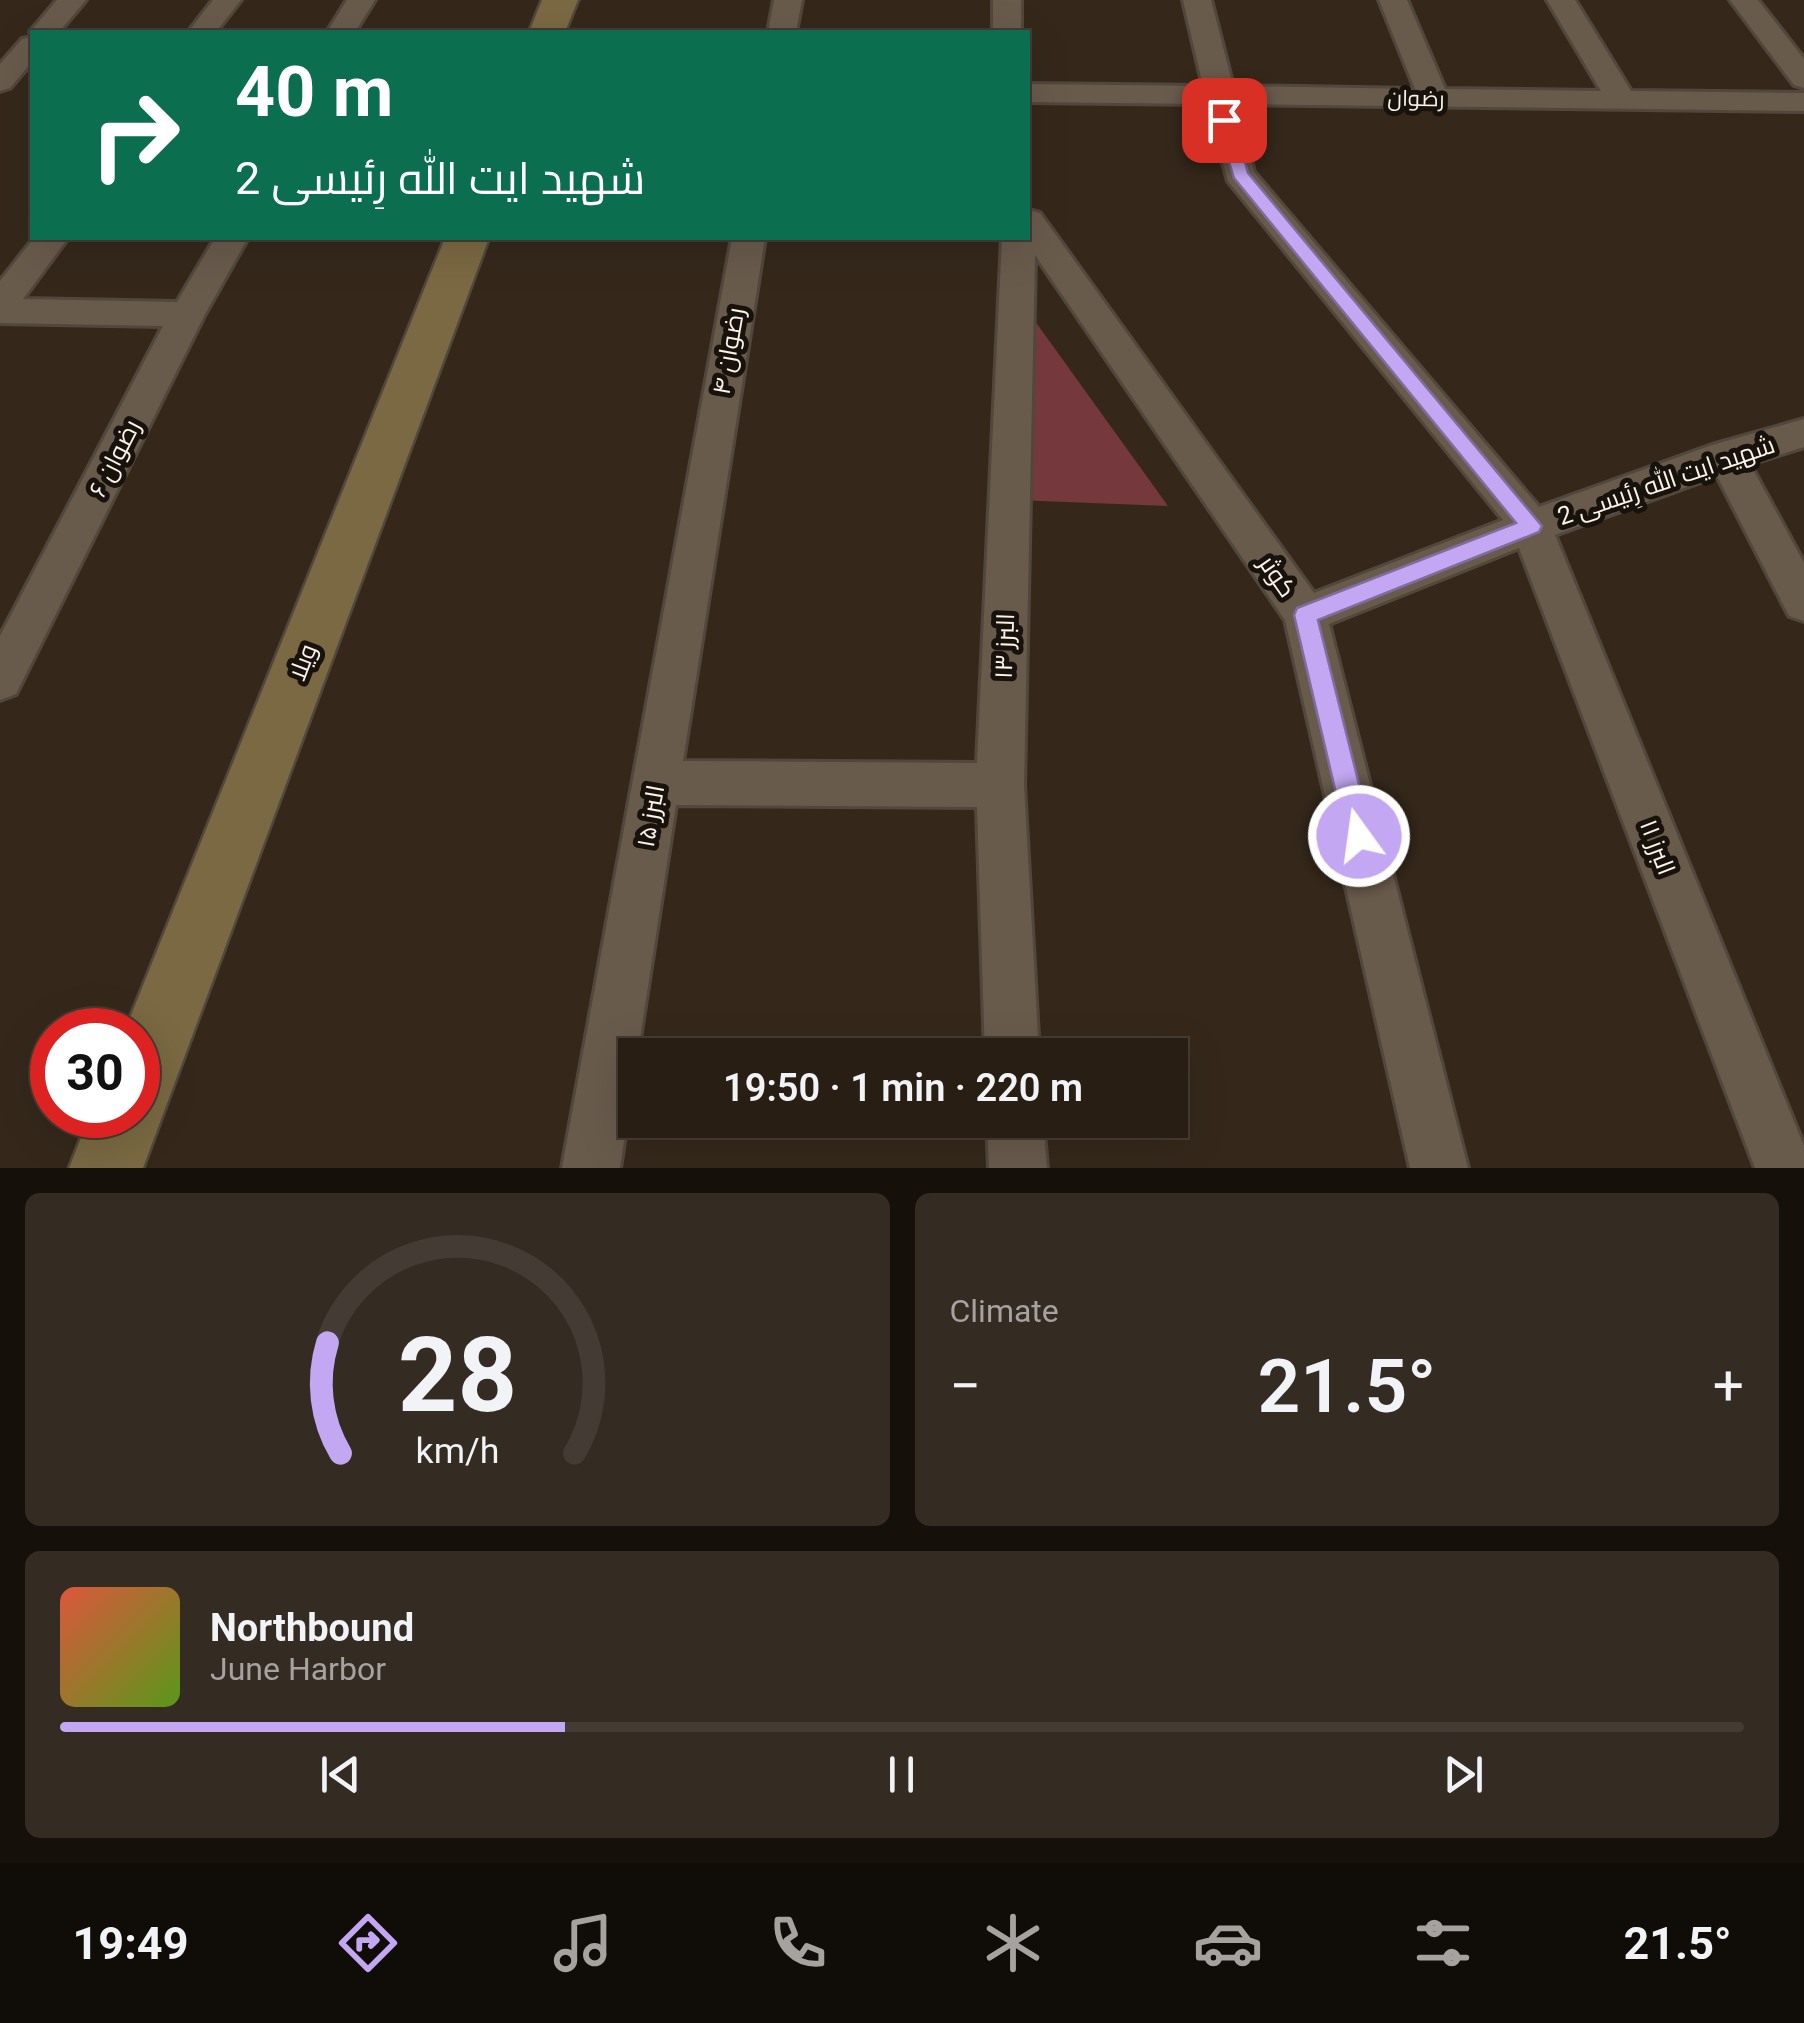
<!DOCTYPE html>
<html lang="en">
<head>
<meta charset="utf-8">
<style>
	:root { --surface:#281e14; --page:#342b22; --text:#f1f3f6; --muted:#a5a2a0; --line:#443c34; --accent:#c3a7f2 }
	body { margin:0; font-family:Roboto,Cairo,sans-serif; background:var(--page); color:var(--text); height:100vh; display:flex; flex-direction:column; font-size:38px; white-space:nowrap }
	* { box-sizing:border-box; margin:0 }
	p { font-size:32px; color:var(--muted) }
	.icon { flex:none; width:55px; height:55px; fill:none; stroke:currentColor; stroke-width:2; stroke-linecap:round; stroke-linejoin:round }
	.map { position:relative; height:1168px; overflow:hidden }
	.sheet { display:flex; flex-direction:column; gap:25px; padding:25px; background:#16100b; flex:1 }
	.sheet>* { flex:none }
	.guide { position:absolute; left:30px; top:30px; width:1000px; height:210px; border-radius:0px; box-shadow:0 10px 40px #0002,0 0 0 2px var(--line); background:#0b6e4f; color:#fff; overflow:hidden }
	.speed { position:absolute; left:30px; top:1008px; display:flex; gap:20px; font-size:50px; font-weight:700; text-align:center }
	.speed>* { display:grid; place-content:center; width:130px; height:130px; border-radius:50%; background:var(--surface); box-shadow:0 10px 40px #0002,0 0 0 2px var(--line); line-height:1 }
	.speed .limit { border:15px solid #d22; background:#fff; color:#111 }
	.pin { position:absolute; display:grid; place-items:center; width:85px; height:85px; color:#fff; margin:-42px; border-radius:20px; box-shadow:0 5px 15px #0006 }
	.me { position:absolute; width:110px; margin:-55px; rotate:346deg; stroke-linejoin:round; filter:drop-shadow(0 0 8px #0008) }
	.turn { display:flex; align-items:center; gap:35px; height:210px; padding:0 40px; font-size:45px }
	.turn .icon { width:130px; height:130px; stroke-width:2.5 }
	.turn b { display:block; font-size:70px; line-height:85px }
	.big { font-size:75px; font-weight:600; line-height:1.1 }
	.sheet .card { flex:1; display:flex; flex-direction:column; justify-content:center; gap:15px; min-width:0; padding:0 35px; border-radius:15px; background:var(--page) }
	.sheet .dial { align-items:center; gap:0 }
	.dial svg { height:260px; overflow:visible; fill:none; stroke:var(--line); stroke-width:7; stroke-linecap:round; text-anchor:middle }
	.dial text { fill:var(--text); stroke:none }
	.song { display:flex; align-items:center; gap:30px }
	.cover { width:120px; height:120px; border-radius:15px; background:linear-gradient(135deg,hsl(10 70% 55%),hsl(90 70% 35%)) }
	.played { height:10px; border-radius:5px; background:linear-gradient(90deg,var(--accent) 30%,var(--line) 30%) }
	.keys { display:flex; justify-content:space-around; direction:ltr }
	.heat { display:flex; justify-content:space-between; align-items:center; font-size:55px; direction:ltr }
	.sheet .tiles { flex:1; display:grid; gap:25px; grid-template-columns:1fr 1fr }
	.card:last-child { grid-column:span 2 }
	.trip { position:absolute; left:618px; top:1038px; width:570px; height:100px; border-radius:0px; background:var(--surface); box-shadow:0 10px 40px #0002,0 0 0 2px var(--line); font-weight:600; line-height:100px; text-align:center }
	.tabs { display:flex; height:160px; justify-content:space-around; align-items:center; background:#100c08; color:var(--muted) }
	.tabs .icon { width:70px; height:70px }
	.tabs .active { color:var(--accent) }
	.tabs b { font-size:45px; color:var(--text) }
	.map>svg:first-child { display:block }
	.green { fill:#75393d }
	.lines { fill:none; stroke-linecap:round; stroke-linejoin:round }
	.street-casing { stroke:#52473c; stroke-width:6 }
	.secondary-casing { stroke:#52473c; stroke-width:5 }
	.street { fill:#695b4c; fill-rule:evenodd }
	.secondary { fill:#7a6942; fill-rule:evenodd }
	.route { fill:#c3a7f2; stroke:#7f6d9d; stroke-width:2.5 }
	.labels { text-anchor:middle; stroke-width:10; stroke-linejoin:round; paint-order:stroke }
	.far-street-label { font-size:22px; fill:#fbf2ea; stroke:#18120c }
	.street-label { font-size:25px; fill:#fbf2ea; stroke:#18120c }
</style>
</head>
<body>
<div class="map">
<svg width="1804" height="1168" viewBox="0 0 1804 1168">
	<rect width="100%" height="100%" fill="#35281b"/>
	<path class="green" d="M1014,292L1168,506L1016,500Z"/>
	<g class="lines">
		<defs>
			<path id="street" d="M57,0H86L59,32H32V36L30,32Z
				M213,0H241L216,32H188Z
				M347,0H375L355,32H327Z
				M774,0H802L796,32H768Z
				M993,0H1021V32H993Z
				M1183,0H1211L1233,86L1415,89L1379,0H1407L1445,89L1601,91L1547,0H1575L1631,91L1804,93V111L1237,104L1254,172L1539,507L1712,445L1804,419V447L1750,464L1804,563V621L1789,616L1717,476L1555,535L1804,1146V1168H1755L1519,548L1329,624L1468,1168H1410L1285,620L1035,255L1024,785L1039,1055H985L977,807L676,805L620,1168H562L732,238H765L683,761L977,763L1002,238H1028V210L1040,213L1314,593L1503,520L1228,181L1207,104L1028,102V84L1203,86Z
				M1730,0H1758L1804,59V88L1794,85Z
				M32,37V62L10,88L0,91V64L22,39Z
				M34,238H68L23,299L177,302L215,238H248L205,314L16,694L0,700V636L163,326L0,323V281Z
				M987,1120H1043L1047,1168H989Z"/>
			<path id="secondary" d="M542,0H578L565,32H529Z
				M445,238H489L143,1168H69L90,1115H138V1030H125Z"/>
		</defs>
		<use href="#street" class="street-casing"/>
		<use href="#secondary" class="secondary-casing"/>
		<use href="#street" class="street"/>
		<use href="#secondary" class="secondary"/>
	</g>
	<path class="route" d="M1219,117L1233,120L1248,173L1542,526L1539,532L1318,620L1372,836L1368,845L1359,849L1349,845L1346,836L1294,615L1297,608L1516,523L1234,178L1216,120Z"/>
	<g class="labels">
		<g class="far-street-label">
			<text transform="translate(1416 98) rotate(1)" y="8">رضوان</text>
		</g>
		<g class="street-label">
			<text transform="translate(728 351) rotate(-80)" y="9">رضوان ۴</text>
			<text transform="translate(114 458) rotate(-63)" y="9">رضوان ۶</text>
			<text transform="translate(1666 480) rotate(-19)" y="9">شهید ایت الله رِئیسی 2</text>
			<text transform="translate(1278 576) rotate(55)" y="9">کوثر</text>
			<text transform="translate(1004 646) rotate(-88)" y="9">البرز ۱۳</text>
			<text transform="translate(302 662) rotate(-69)" y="9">ویلا</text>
			<text transform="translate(650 816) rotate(-80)" y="9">البرز ۱۵</text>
			<text transform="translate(1658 847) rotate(69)" y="9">البرز ۱۱</text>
		</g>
	</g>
</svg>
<div class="speed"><div class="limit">30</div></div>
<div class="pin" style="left:1224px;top:120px;background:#d93025"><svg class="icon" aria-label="arrive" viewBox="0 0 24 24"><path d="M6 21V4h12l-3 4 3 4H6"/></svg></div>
<svg class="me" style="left:1359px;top:836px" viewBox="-20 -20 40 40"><circle r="17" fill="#c3a7f2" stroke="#fff" stroke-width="3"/><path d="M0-11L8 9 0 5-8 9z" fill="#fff"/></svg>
<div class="trip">19:50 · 1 min · 220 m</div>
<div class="guide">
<div class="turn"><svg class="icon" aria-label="right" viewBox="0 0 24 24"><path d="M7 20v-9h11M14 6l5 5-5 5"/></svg><div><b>40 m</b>شهید ایت الله رِئیسی 2</div></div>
</div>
</div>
<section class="sheet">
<div class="tiles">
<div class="card dial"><svg viewBox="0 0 100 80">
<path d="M14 69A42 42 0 1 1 86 69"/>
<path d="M14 69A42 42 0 0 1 10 35" stroke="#c3a7f2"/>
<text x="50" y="56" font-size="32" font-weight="700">28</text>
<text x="50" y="72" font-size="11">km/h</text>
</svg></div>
<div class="card"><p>Climate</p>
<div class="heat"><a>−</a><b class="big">21.5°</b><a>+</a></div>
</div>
<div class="card">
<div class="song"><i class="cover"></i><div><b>Northbound</b><p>June Harbor</p></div></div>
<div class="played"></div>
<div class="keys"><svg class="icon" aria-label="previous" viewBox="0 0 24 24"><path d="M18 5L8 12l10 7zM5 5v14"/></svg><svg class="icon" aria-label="pause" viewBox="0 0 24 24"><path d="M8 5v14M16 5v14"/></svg><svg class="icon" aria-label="next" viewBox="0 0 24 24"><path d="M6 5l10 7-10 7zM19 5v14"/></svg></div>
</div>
</div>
</section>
<nav class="tabs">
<b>19:49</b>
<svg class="icon active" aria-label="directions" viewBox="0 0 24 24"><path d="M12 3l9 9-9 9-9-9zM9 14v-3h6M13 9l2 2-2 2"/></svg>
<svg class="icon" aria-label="music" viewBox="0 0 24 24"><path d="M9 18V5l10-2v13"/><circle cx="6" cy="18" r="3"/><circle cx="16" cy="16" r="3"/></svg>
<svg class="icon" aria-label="phone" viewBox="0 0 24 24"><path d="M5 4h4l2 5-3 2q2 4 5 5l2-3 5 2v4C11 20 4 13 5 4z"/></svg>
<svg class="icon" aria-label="climate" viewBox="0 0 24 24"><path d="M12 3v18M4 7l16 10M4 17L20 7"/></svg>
<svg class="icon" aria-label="car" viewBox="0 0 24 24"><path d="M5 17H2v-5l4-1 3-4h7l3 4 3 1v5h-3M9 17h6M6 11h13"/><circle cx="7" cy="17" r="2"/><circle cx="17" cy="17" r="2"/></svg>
<svg class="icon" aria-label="filters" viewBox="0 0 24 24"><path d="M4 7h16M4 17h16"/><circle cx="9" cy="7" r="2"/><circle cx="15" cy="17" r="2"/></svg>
<b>21.5°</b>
</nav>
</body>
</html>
